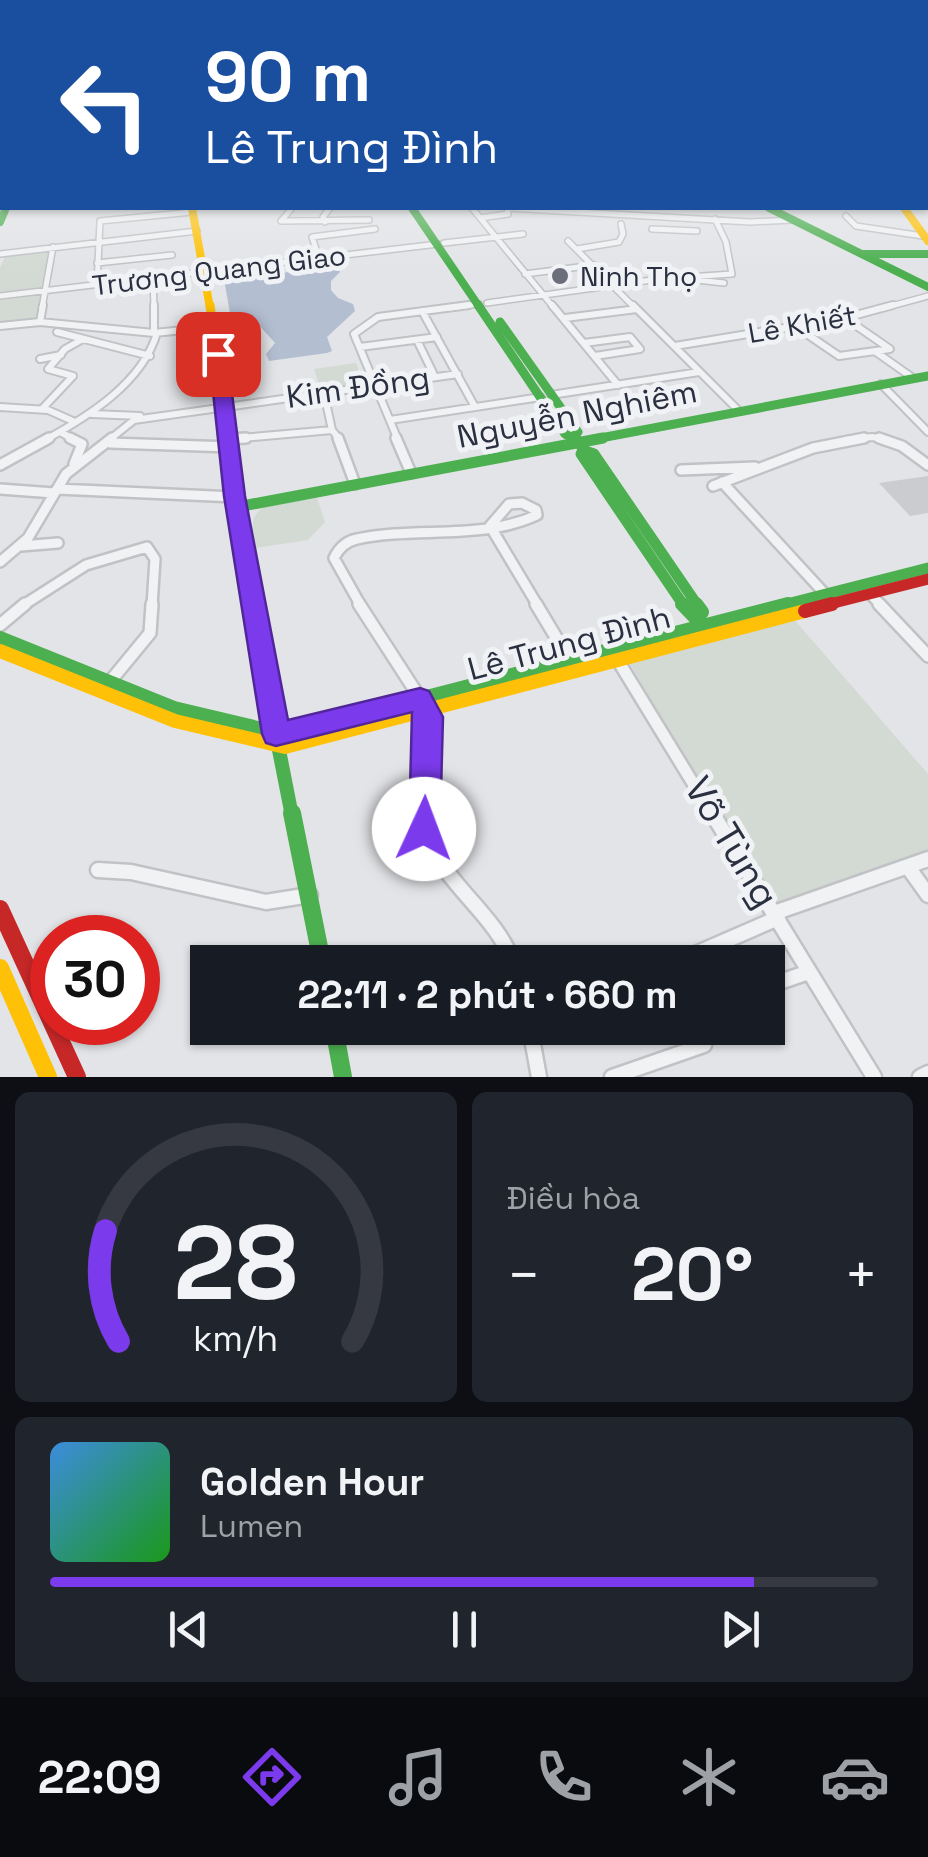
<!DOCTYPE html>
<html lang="vi">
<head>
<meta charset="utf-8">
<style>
	:root { --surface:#171b24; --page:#20242c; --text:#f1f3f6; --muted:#9ea1a6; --line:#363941; --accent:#7c3aed }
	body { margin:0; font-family:"Space Grotesk",sans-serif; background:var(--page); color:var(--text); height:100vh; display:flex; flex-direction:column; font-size:38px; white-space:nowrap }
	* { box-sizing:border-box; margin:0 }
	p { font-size:32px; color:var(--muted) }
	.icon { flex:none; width:55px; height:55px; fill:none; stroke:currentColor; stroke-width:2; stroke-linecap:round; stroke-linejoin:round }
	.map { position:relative; height:1077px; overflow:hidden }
	.sheet { display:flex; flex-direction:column; gap:15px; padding:15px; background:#0d0f14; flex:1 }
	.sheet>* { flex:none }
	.guide { position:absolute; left:0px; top:0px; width:930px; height:210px; box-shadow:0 2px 8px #0004; background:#1a4fa0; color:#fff; overflow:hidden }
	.speed { position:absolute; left:30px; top:915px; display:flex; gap:20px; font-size:50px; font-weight:700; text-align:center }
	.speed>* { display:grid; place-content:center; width:130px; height:130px; border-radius:50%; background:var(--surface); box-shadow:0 2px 8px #0004; line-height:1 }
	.speed .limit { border:15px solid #d22; background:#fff; color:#111 }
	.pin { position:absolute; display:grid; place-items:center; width:85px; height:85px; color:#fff; margin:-42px; border-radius:20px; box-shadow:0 5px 15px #0006 }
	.me { position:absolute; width:110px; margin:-55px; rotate:2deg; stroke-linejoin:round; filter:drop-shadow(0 0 8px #0008) }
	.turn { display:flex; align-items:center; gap:35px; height:210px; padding:0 40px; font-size:45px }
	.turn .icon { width:130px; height:130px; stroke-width:2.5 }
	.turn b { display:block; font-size:70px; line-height:85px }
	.big { font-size:75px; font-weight:700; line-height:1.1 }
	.sheet .widget { flex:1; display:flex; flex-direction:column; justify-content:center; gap:15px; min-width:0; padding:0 35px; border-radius:15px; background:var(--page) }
	.sheet .dial { align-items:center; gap:0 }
	.dial svg { height:260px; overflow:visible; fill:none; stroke:var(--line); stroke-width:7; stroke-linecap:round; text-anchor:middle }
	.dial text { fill:var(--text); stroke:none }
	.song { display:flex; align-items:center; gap:30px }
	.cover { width:120px; height:120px; border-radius:15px; background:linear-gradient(135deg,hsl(210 70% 55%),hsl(120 70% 35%)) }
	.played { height:10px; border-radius:5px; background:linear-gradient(90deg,var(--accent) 85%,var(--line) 85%) }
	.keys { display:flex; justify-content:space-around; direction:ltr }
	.heat { display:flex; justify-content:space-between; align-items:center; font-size:55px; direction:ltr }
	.sheet .tiles { flex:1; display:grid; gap:15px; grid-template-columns:1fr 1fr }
	.widget:last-child { grid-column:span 2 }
	.trip { position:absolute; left:190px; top:945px; width:595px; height:100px; border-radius:0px; background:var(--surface); box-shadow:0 2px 8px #0004; font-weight:700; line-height:100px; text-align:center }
	.tabs { display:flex; height:160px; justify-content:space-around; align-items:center; background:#090b0e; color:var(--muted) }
	.tabs .icon { width:70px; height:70px }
	.tabs .active { color:var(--accent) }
	.tabs b { font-size:45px; color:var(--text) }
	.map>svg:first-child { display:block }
	.green { fill:#d2dad3 }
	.water { fill:#b3bed1 }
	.building { fill:#cbcccf }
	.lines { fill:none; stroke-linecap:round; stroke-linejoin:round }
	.street-far4-casing { stroke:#c1c2c5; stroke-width:8 }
	.street-far3-casing { stroke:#c1c2c5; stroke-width:10 }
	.street-far2-casing { stroke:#c1c2c5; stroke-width:14 }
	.street-far1-casing { stroke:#c1c2c5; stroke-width:16 }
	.street-casing { stroke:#c1c2c5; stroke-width:19 }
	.street-far4 { stroke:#f1f2f4; stroke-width:5 }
	.street-far3 { stroke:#f1f2f4; stroke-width:6 }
	.street-far2 { stroke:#f1f2f4; stroke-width:9 }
	.street-far1 { stroke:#f1f2f4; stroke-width:11 }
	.street { stroke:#f1f2f4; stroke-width:14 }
	.fast-far4 { stroke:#4caf50; stroke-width:8 }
	.fast-far3 { stroke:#4caf50; stroke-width:9 }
	.fast-far2 { stroke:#4caf50; stroke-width:11 }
	.fast-far1 { stroke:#4caf50; stroke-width:14 }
	.fast { stroke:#4caf50; stroke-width:18 }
	.slow-far4 { stroke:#ffc107; stroke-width:8 }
	.slow-far3 { stroke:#ffc107; stroke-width:9 }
	.slow-far2 { stroke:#ffc107; stroke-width:11 }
	.slow-far1 { stroke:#ffc107; stroke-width:14 }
	.slow { stroke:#ffc107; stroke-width:18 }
	.jam-far2 { stroke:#c62828; stroke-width:11 }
	.jam-far1 { stroke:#c62828; stroke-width:14 }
	.jam { stroke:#c62828; stroke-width:18 }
	.route { fill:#7c3aed; stroke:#51269a; stroke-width:2.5 }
	.poi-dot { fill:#6b6f7a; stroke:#f0f2f6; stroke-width:4 }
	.labels { text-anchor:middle; stroke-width:10; stroke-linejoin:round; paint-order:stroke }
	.far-street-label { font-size:28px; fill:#2a3040; stroke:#f0f2f6 }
	.far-poi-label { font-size:28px; fill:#2a3040; stroke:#f0f2f6; text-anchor:start }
	.street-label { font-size:32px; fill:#2a3040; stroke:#f0f2f6 }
	.near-street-label { font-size:38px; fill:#2a3040; stroke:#f0f2f6 }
</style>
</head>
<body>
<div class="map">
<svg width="928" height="1077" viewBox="0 0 928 1077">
	<rect width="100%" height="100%" fill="#e3e4e7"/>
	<path class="green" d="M52,250L45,289L0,294V268L5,256Z
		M43,295L37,321L0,325V300Z
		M356,363L364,384L321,390L314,369Z
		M317,498L325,522L308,540L255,548C243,496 275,506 317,498Z
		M792,617L928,774V859L774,913L628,660Z"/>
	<path class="water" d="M337,267L340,272L331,281V290L338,298L353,304L355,311L327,337L332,351L327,353L269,361L266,354L275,343L256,322L231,319L224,279Z"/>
	<path class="building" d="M928,476V513L910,516L879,483Z"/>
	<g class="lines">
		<defs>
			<path id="street-far4" d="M292,208L281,221L369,220
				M472,208L554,308
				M508,208L750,222L793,220
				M846,216L856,226L923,236
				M480,218L508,214L507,208
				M325,222L323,217L330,208
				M652,229L697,231
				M568,241L635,308
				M444,243L523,234
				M577,249L619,242L623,234L621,224
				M0,254L197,231
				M319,258L312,237L375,229
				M97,263L172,255
				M525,274L594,265
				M153,277L154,308
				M697,280L724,283
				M97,284L100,221L192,212
				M0,296L438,244
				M487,303L659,279L732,274L726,242L715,219
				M42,308L53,247
				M450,308L479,304
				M884,308L928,296"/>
			<path id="street-far3" d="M154,305V333
				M552,305L618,385
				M633,305L739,411
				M422,311L475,407
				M565,318L637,309
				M40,322L43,305
				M0,326L40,322L154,333L214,327
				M795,326L839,356L890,349L845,318
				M57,332L150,356
				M417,340L435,377
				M584,343L630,337L640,349L595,356
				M675,346L845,318L893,305
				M360,347L437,337
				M876,352L913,378
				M40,359L61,355
				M881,384L928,432
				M324,393L332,430L340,440
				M551,395L699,372
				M0,407L48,410L75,422
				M42,409L73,376L48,369L65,349L83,339
				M92,414L140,416
				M390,420L541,397
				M62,433L75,440
				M230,439L332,430
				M45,440C89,416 142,383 157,333
				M109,440L134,420L458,374
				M398,440L354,334L378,317L469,305
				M845,440L872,437L889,440"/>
			<path id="street-far2" d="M70,438L82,444L74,464
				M338,438L355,484
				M396,438L411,473
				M879,438L902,446L928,465
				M230,439L246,438
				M110,443L231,447
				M0,465L49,438
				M681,470L755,467
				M722,482L825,594
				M713,486L813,448L864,438
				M0,489L54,493
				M57,489L235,497
				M490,526L538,606
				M21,546L58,543
				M0,562L28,538L66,474L112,438
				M869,593L882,606
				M22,606L86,565L147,547L155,559L152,606
				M361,606L334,558C339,548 346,541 357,539C415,526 481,541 537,515L536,510L522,503L509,504L490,526"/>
			<path id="street-far1" d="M359,604L427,709L431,738L423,816
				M536,604L569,659
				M879,604L928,656
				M0,625L25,604
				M617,659L713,816
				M108,684L150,633L152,604"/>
			<path id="street" d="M423,813C427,875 492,906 513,962
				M712,813L874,1077
				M908,867L928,895
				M98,870L131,872L266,902L310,895
				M774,913L928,859
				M677,962L778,918
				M768,986L809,972
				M530,1028L539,1077
				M612,1077L704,1045L700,1028
				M920,1077L928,1073"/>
		</defs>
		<use href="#street-far4" class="street-far4-casing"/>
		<use href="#street-far3" class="street-far3-casing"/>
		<use href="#street-far2" class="street-far2-casing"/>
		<use href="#street-far1" class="street-far1-casing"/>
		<use href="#street" class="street-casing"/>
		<use href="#street-far4" class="street-far4"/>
		<use href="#street-far3" class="street-far3"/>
		<use href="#street-far2" class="street-far2"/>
		<use href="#street-far1" class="street-far1"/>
		<use href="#street" class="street"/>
		<path class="fast-far4" d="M412,208L480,308
			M769,208L928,287
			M0,222L6,208
			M864,254H928"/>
		<path class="fast-far3" d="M478,305L565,434L577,440
			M500,322L578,432L574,436
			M590,440L928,376"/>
		<path class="fast-far2" d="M575,438L585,451L581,454L684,606
			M585,451L594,454L698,606
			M237,507L603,438
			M779,606L928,568"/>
		<path class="fast-far1" d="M682,604L705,628
			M696,604L702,612L697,616
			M0,638L174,708L283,734L788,604
			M278,745L292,816"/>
		<path class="fast" d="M292,813L322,962
			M334,1028L343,1077"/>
		<path class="slow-far4" d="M192,208L210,308
			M904,208L928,241"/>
		<path class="slow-far3" d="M210,305L228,440"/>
		<path class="slow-far2" d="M228,438L254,606"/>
		<path class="slow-far1" d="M254,604L278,745
			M0,651L175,721L285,747L805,611"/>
		<path class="slow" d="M0,968L48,1077"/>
		<path class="jam-far2" d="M822,606L928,579"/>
		<path class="jam-far1" d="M805,611L832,604"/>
		<path class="jam" d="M0,909L77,1077"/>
	</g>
	<linearGradient id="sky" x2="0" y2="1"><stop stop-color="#93b8df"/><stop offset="0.44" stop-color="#f2f3f4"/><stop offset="1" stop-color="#f2f3f4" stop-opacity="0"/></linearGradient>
	<rect width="928" height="268" fill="url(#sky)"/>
	<path class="route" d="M218,349L227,354L245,496L288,720L420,688L429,691L443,717L440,829L436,839L424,844L413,839L409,829L412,712L276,746L266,743L262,734L224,496L209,354Z"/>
	<circle class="poi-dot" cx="560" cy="276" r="10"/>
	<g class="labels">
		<g class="far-street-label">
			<text transform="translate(219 270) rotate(-7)" y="10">Trương Quang Giao</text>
			<text transform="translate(802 324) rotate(-10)" y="10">Lê Khiết</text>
		</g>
		<g class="far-poi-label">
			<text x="580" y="286">Ninh Thọ</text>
		</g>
		<g class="street-label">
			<text transform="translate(358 387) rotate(-8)" y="11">Kim Đồng</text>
			<text transform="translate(577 414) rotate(-11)" y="11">Nguyễn Nghiêm</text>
			<text transform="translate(569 643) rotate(-15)" y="11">Lê Trung Đình</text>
		</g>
		<g class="near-street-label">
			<text transform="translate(732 842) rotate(59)" y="13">Võ Tùng</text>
		</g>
	</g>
</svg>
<div class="speed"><div class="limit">30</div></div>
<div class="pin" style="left:218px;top:354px;background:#d93025"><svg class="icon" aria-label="arrive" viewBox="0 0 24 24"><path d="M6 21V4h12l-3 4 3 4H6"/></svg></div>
<svg class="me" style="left:424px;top:829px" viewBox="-20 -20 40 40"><circle r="19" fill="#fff"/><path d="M0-13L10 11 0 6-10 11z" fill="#7c3aed"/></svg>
<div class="trip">22:11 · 2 phút · 660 m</div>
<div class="guide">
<div class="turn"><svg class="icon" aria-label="left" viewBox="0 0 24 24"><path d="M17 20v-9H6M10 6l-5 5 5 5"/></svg><div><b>90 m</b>Lê Trung Đình</div></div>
</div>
</div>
<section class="sheet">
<div class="tiles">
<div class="widget dial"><svg viewBox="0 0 100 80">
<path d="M14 69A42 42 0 1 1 86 69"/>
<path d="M14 69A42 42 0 0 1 10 35" stroke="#7c3aed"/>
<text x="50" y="56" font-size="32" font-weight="700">28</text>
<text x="50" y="72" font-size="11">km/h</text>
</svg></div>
<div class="widget"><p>Điều hòa</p>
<div class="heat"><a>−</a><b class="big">20°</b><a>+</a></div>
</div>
<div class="widget">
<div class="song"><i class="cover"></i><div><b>Golden Hour</b><p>Lumen</p></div></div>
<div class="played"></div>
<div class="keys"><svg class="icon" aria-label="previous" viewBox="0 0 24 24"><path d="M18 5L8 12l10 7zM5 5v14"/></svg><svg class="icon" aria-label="pause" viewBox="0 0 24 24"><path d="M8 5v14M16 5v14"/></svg><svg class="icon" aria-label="next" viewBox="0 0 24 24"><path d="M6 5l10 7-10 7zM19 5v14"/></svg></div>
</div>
</div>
</section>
<nav class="tabs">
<b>22:09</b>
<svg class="icon active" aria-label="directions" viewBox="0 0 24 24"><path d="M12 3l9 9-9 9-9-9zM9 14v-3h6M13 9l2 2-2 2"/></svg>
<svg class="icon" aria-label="music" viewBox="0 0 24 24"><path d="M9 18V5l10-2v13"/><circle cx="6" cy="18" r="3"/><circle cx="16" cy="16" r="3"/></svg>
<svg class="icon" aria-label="phone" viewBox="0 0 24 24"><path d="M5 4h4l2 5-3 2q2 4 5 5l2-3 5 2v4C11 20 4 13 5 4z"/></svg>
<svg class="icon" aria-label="climate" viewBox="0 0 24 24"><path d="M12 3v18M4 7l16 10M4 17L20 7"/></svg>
<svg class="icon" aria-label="car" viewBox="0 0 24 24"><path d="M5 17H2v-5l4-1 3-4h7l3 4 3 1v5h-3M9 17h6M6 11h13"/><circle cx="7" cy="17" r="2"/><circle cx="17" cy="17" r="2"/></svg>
</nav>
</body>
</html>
